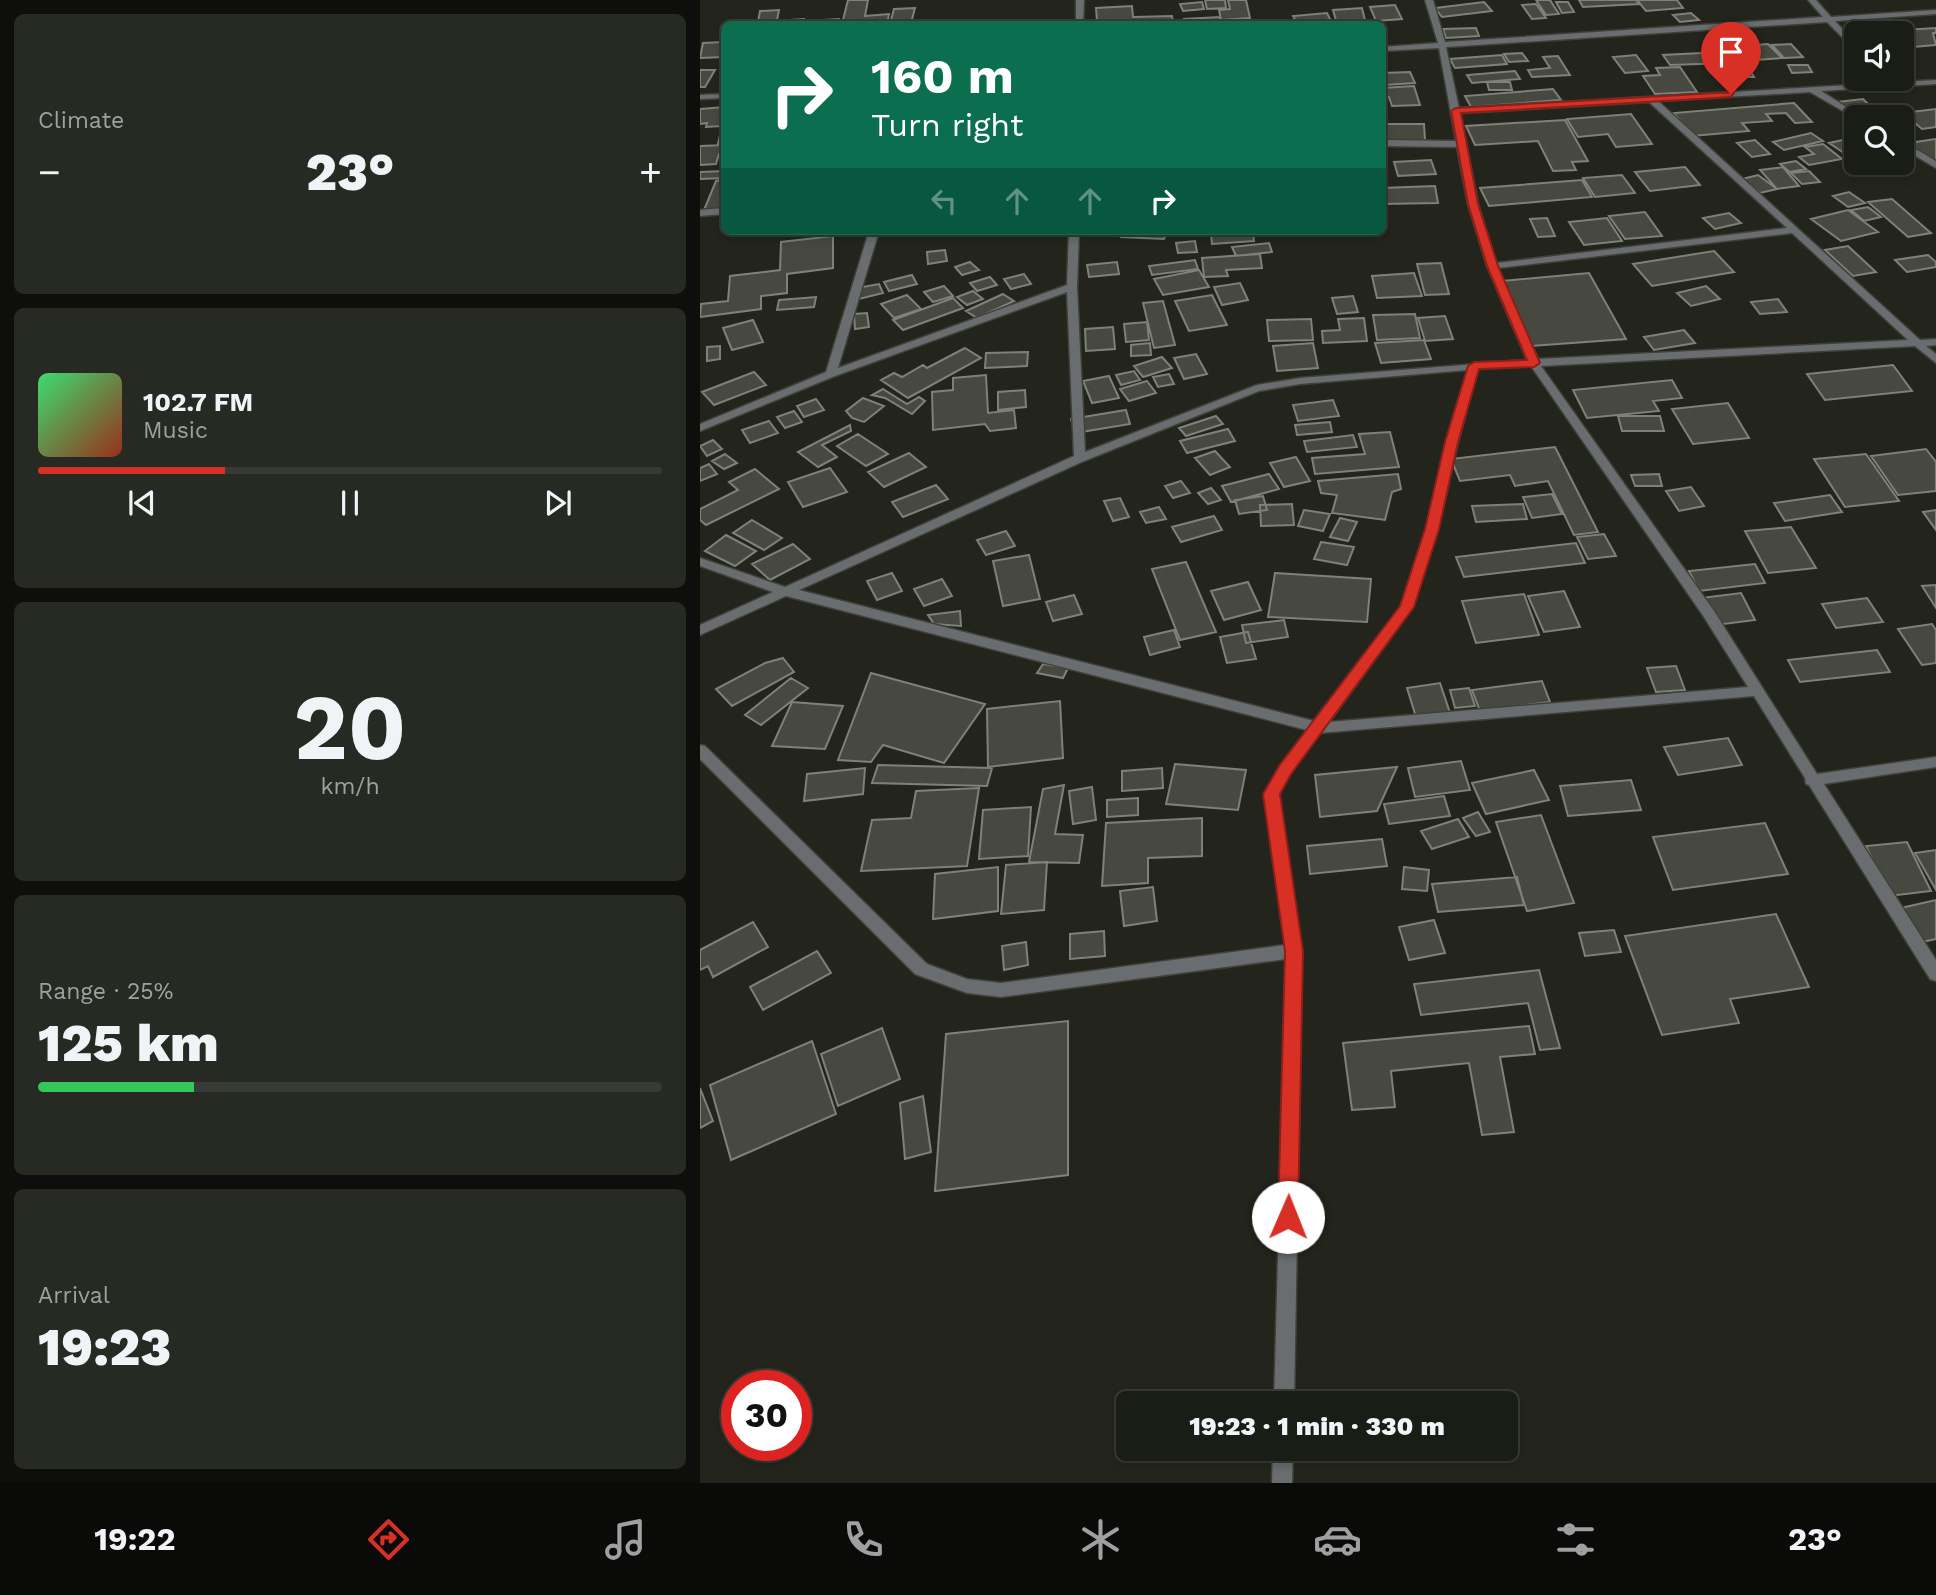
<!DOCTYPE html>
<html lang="en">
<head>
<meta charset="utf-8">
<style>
	:root { --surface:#1a1c16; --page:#272923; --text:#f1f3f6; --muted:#9fa1a1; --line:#383a35; --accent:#d93025 }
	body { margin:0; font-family:"Work Sans",sans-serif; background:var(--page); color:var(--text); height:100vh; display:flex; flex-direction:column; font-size:26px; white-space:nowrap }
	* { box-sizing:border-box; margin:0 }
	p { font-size:23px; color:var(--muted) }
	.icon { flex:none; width:38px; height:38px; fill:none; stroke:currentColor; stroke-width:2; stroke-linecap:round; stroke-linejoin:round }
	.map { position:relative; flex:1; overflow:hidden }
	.side { display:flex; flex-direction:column; gap:14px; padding:14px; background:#0e0f0c; width:700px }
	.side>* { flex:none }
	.banner { position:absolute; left:21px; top:21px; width:665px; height:214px; border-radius:10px; box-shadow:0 4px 10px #0003,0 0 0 2px var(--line); background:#0b6e4f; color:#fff; overflow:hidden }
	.fabs { position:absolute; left:1144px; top:21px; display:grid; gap:14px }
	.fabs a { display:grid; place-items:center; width:70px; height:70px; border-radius:10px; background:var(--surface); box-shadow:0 4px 10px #0003,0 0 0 2px var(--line); font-size:35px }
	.speed { position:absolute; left:21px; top:1370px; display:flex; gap:14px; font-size:35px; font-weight:700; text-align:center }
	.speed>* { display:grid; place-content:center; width:91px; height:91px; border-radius:50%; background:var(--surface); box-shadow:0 4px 10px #0003,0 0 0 2px var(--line); line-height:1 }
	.speed .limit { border:10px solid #d22; background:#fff; color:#111 }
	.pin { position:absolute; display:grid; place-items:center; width:60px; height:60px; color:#fff; margin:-72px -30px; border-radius:50% 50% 50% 0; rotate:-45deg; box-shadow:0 0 7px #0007 }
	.pin .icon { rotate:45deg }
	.me { position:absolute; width:77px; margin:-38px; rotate:1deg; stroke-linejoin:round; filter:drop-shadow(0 0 5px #0008) }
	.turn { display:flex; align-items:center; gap:24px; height:147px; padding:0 35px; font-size:32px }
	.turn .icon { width:91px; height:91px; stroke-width:2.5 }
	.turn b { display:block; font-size:49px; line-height:60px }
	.lanes { display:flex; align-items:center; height:66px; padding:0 35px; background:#0003; justify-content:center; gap:35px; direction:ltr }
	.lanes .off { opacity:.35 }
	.big { font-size:52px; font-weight:800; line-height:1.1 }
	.side .widget { flex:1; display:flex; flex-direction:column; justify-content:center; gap:10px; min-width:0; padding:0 24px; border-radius:10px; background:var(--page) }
	.side .dial { align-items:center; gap:0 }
	.dial b { font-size:91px; line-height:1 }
	.song { display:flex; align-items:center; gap:21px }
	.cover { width:84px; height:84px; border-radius:10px; background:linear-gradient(135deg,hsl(140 70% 55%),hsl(10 70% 35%)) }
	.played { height:7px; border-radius:4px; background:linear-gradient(90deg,var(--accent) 30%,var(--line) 30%) }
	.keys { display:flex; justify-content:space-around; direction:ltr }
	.heat { display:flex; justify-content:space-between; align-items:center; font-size:38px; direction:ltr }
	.charge { height:10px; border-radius:5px; background:linear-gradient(90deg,#34c759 25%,var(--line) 0) }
	.trip { position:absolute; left:416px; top:1391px; width:402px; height:70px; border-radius:10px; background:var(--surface); box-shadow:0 4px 10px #0003,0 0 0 2px var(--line); font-weight:800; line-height:70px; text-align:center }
	.menu { display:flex; height:112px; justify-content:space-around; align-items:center; background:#0a0b09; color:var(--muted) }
	.menu .icon { width:49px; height:49px }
	.menu .selected { color:var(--accent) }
	.menu b { font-size:32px; color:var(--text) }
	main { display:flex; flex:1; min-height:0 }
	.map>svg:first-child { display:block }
	.building { fill:#474941; stroke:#7e8177; stroke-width:2 }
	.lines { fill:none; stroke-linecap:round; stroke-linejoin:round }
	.minor-casing { stroke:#3f4139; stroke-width:3 }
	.minor { fill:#6a6d70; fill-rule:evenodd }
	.route { fill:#d93025; stroke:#8d1f18; stroke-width:2 }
</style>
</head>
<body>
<main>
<section class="side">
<div class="widget"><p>Climate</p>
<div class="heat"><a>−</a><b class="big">23°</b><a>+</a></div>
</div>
<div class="widget">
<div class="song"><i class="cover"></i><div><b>102.7 FM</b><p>Music</p></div></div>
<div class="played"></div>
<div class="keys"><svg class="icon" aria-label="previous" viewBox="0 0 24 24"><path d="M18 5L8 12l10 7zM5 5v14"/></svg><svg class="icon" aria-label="pause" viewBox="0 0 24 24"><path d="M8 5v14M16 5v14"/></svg><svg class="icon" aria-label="next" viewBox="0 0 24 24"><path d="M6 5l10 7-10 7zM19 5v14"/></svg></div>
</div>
<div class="widget dial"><b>20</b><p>km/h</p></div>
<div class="widget"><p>Range · 25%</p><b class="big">125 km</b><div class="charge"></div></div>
<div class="widget"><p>Arrival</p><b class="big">19:23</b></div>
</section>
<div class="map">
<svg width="1236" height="1483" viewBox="0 0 1236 1483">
	<rect width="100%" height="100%" fill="#23251d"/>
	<path class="building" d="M148,0H168L165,16L189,14L187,24H142Z
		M505,0H525L526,8L507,9Z
		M528,0H546L550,18L521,20L519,10L530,9Z
		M836,0H850L859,14L846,15Z
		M879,0H936L939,4L883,7Z
		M937,0H977L983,8L946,11Z
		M502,2L504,9L483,11L480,4Z
		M784,2L792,11L742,17L735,8Z
		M856,2H868L874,12L862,13Z
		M836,4L846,18L832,19L822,5Z
		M695,5L702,19L676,21L670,7Z
		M432,6L433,17L472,16L473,24H411V20L397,21L396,8Z
		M215,8L211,23L190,24L194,9Z
		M662,8L666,24H637L633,10Z
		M79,10L77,20L58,22L60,11Z
		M627,13L631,21L597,23L593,16Z
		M991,13L999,20L980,22L973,15Z
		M520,17L521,24H485L484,19Z
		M104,19V24H74V21Z
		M139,19V24H105L106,21Z
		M776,28L779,36L746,38L743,29Z
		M1236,28V33H1233L1236,45L1202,48V41L1213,40L1202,30Z
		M24,42V57L0,58L3,43Z
		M1068,44L1082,58L1041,61L1028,47Z
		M1091,44L1103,57L1084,58L1072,45Z
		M1021,52L1028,63L970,65L963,55Z
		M822,53L828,61L809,62L804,54Z
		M802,55L807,64L755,68L750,59Z
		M936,55L948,71L925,73L913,57Z
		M858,56L870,75L832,77L828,70L850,68L843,57Z
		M1032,65H1046L1054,77H1040Z
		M1088,65H1108L1112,72L1092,73Z
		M980,67L997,92L955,94L943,76L960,75L956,68Z
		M0,70H15L5,87H0Z
		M815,71L820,79L772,83L767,75Z
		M710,72L715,83L684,85L682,73Z
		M787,82H810L812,90H789Z
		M714,86L720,105L692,106L689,97L682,98V88Z
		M853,89L861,100L771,107L765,96Z
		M1163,99L1171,107L1144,109L1137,102Z
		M1094,103L1112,122L1095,123L1086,113L1066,114L1072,121L1042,123L1049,131L992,136L974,113Z
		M24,107V143L18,144L22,126L6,127L7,123L0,124V109Z
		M1236,109V127L1222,129L1203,113Z
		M931,114L952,144L916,147L908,134L878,137L867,119Z
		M865,120L888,161L872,162L876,170L853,171L838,141L775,145L766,126Z
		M682,124H724L725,140H683Z
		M1111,133L1123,141L1084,150L1073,142Z
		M1147,139L1157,145V155L1150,157L1129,143Z
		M1236,139V166L1209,143Z
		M1055,140L1070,154L1052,157L1037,143Z
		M1123,144L1142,159L1109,165L1099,157L1114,154L1105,147Z
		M24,145V154H19L16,164L0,165V146Z
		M731,160L736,174L698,176L694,162Z
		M1096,161L1106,169L1090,172L1080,164Z
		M985,167L1000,185L950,191L935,172Z
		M1083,167L1099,186L1077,189L1060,170Z
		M24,171V178L0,179V172Z
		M1109,171L1120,182L1102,184L1091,173Z
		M922,175L935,193L895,197L883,178Z
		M1058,175L1077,189L1060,193L1042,179Z
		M24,180V209L4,210L16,181Z
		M882,180L892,197L789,206L780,188Z
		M735,186L738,203L682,204V188Z
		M1149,192L1165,203L1148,207L1133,196Z
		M1192,199L1231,233L1208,237L1168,202Z
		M1168,207L1181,217L1164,221L1151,210Z
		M1148,210L1178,232L1141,241L1111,219Z
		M945,212L962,236L925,239L909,216Z
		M1029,213L1041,223L1015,229L1003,218Z
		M847,218L855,236L838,237L830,219Z
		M907,218L922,241L884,245L869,222Z
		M423,231H467L464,239L421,237Z
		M553,231L554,241L512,244L511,233Z
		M133,236V268L87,274V293L61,296V309L0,317L1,304L28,301L30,276L80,270L81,242Z
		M495,241L497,252L478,253L476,243Z
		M569,243L572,252L536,256L532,247Z
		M1148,246L1176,272L1153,276L1125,250Z
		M245,250L247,261L228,264L227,252Z
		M1014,251L1034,272L952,286L933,264Z
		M560,254L562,268L526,270L528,276L504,277L502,258Z
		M1228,255L1236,262V267L1207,272L1195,260Z
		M495,260L498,269L452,275L449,266Z
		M270,262L279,270L262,275L255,267Z
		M417,262L419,274L389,277L387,265Z
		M741,263L749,294L725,295L717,264Z
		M499,270L509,287L463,295L454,279Z
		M714,273L722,296L677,298L672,276Z
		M889,273L926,339L831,346L801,281Z
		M324,274L331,284L311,289L304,279Z
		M212,275L217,284L189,291L184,282Z
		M290,277L297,285L277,291L270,283Z
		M540,283L548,300L522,305L514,287Z
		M179,284L183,293L159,299L162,287Z
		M244,286L253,296L233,302L224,292Z
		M1006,286L1020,299L991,306L977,293Z
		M273,291L283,299L267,305L257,297Z
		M303,294L314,301L277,318L266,311Z
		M207,295L221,309L194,318L181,304Z
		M512,295L527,325L489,331L475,301Z
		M653,296L658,312L637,314L632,298Z
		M116,297L114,307L77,310L79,300Z
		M253,298L263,308L203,330L193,320Z
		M1078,299L1087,312L1060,314L1051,302Z
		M463,301L475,345L454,348L443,303Z
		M167,313L169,327L155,329L154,314Z
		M715,314L720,338L677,340L673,315Z
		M745,316L753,339L725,341L718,318Z
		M664,318L667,341L623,343L622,331L640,330L638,319Z
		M611,319L613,340L569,341L567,320Z
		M53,320L63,342L32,350L23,328Z
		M447,322L449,340L426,342L424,324Z
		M413,327L415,349L386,351L385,329Z
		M984,330L995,343L954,350L944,337Z
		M724,340L731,359L681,363L675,343Z
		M450,343L451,355L431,356V345Z
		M613,343L618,368L577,371L573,346Z
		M20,346V359L7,361V347Z
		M265,348L281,358L208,398L181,380L194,373L202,377L223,365L227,368Z
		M328,352L327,366L285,368L286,353Z
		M496,354L507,374L484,379L474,358Z
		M462,357L472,368L443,377L434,366Z
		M1193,365L1212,391L1125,400L1107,374Z
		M434,371L440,380L421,385L416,375Z
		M54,372L66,385L14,405L2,392Z
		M469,374L474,384L458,387L453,377Z
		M286,375L288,413L314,410L316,428L290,431L285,424L233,430L232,392L253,390V378Z
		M409,376L419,398L392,403L383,381Z
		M972,380L982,398L953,401L959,411L887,418L873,390Z
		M447,381L456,393L429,401L420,389Z
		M183,389L207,404L219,397L225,401L212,414L185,398L172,395Z
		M325,390L326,407L298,410V392Z
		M163,398L184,406L164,422L152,418L146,411Z
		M116,399L124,410L104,417L97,406Z
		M633,400L639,416L598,421L593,405Z
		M1028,403L1049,438L993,444L972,409Z
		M426,410L430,424L375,433L371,419Z
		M94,411L102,422L85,428L77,417Z
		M516,416L523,424L486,436L479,428Z
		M918,416H960L964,431H922Z
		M69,421L78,433L50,443L42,430Z
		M630,422L632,432L597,435L595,425Z
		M150,425L151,431L122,445L137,457L118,467L98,452Z
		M528,429L535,441L487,453L480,441Z
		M690,432L699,467L615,474L612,458L665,454L659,434Z
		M158,434L188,454L166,466L137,446Z
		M653,435L657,447L607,452L604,441Z
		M13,440L22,449L7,456L0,446Z
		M855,447L898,532L874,535L848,481L815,486L810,475L760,481L751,459Z
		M1226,449L1236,462V491L1198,495L1171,456Z
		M515,451L530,467L510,475L495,458Z
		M209,453L226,467L184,487L168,472Z
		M25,454L37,463L24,469L12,461Z
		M1166,454L1199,501L1145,507L1114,459Z
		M596,457L610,481L584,487L570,463Z
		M9,464L17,474L0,481V468Z
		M130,468L147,492L103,507L88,482Z
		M55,469L79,489L6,525L0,520V509L38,490L29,482Z
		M569,474L579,489L531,502L522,486Z
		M698,474L701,489L692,492L685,520L632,513L637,495L621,493L618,481Z
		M959,474L962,486H935L931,475Z
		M481,481L490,493L473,498L465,486Z
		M236,485L248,499L203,517L192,502Z
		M991,487L1004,506L979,511L966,491Z
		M511,488L521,500L508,504L498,493Z
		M852,494L862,514L832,518L823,497Z
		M1130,495L1142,512L1085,521L1074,503Z
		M563,496L567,510L539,514L535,500Z
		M420,498L429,517L413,521L404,501Z
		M592,504L594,525L561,526L560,505Z
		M823,504L827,519L776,522L772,506Z
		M459,507L466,519L446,523L440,512Z
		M604,510L630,514L623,531L598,526Z
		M1236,510V530L1223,512Z
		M514,516L522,530L481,542L472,527Z
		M640,518L657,522L648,541L630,537Z
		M52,520L82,538L64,550L33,533Z
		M1091,527L1116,568L1068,573L1045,531Z
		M306,531L315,546L286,555L277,540Z
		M904,534L916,556L888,559L877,537Z
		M26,535L56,551L35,566L5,551Z
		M621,542L654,547L647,565L614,559Z
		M876,543L885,563L764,577L756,557Z
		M93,544L110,559L70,580L52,564Z
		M329,555L340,599L303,606L293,561Z
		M486,562L516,632L480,640L452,569Z
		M1055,564L1065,583L999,591L989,571Z
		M192,573L202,591L177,600L167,581Z
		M575,573L671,579L667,622L568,617Z
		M242,579L252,596L224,606L214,589Z
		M548,582L561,610L524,620L511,591Z
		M1236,585V608L1222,586Z
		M864,591L880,627L844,632L828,596Z
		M1041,593L1055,620L1016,625L1001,598Z
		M824,594L839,635L776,643L762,601Z
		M374,595L382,614L353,621L346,602Z
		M1167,598L1183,622L1136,628L1122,604Z
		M260,611L261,626L234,624L228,615Z
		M584,620L588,637L546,643L542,625Z
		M1232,624L1236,630V663L1222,665L1198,629Z
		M474,630L480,647L450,655L444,637Z
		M548,632L556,659L527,663L520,637Z
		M1177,650L1190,672L1100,682L1088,660Z
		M83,658L94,672L32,706L16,689L65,663Z
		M343,664L368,668L363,678L337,673Z
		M976,666L985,690L956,692L947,668Z
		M171,673L285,704L244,763L183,745L171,762L138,760Z
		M91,678L108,688L61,725L45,715Z
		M842,681L850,702L780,711L772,690Z
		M740,683L750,713L716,717L707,688Z
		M769,688L775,706L755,708L750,690Z
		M360,701L363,758L288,767L287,709Z
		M92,702L143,706L125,749L72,746Z
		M1028,738L1042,765L978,775L964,747Z
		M761,761L770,790L715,797L708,768Z
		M475,764L546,770L538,810L466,804Z
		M178,765L292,768L287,786L172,783Z
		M697,767L677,811L620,817L615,775Z
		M165,768L163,794L104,801L107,774Z
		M462,768L463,788L422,791V771Z
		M834,770L849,800L786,814L772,783Z
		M931,780L941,810L868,816L860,786Z
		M364,785L355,834L383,835L379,863L329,862L343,789Z
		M392,787L396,820L373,824L369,791Z
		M279,788L267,866L161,871L172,820L211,818L216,791Z
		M744,796L750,816L689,824L684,804Z
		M438,798V815L407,817V800Z
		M331,807L328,856L279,859L283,810Z
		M778,812L790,832L776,836L763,818Z
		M841,815L874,903L827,911L796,822Z
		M502,818V856L448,858V883L402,886L406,823Z
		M758,819L769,837L732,849L721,831Z
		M1065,823L1088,874L973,890L953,837Z
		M682,839L687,866L610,874L607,846Z
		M1207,842L1231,891L1189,896L1166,846Z
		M1236,850V890L1215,853Z
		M347,862L344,910L301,914L306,865Z
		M298,867V911L233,919L235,874Z
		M704,867L729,870L727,891L702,889Z
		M817,877L824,905L738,912L732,884Z
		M453,887L457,921L424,926L420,891Z
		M1236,900V939L1222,942L1201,908Z
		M1076,914L1109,987L1030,999L1039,1023L962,1035L925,936Z
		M734,920L745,953L709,960L699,927Z
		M53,922L68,947L13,977L8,966L0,970V950Z
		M914,930L921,952L885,956L879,933Z
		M404,931L405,956L370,959V934Z
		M326,942L328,965L304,970L302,946Z
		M117,951L131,973L63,1010L50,987Z
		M839,970L860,1048L840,1050L828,1003L721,1015L714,984Z
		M368,1021V1175L235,1191L246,1034Z
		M829,1026L835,1054L800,1057L814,1132L782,1135L769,1063L691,1071L695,1107L652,1110L643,1043Z
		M182,1028L200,1079L138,1106L121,1054Z
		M112,1041L136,1114L31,1160L10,1085Z
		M0,1088L13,1121L0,1128Z
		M223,1096L231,1152L205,1159L200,1103Z"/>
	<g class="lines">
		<defs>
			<path id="minor" d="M376,0H384L383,24H376Z
				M725,0H733L745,42L1123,17L1108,0H1116L1131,17L1236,10V14L1135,21L1157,45V52L1127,22L746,47L759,108L1236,80V84L1121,91L1162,117H1157V119L1110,92L958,101L1220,340L1236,339V345L1226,346L1236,354V363L1215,346L841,366L1014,611L1117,774L1236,757V767L1124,784L1236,960V981L1230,979L1109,785L1106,784L1105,778L1054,696L620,733L590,774L579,794L602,951L594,1404H574L586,959L301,997L267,993L215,974L0,759V745L5,746L227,964L267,979L301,983L585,945L565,794L580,766L607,730L86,596L0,635V625L73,592L0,566V558L85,587L374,456L367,292L135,376L0,431V424L126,372L169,231H179L138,368L367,285L369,231H379L377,287L385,452L557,385L600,378L827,360L787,266L768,204L757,147L682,146V140L756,141L739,48L682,51V47L738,43ZM949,102L1087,228L796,263L778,204L760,113ZM1092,233L1208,340L838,359L798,268ZM831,366L1004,617L1048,687L629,722L713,607L738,529L758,442L778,369ZM768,370L746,442L726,529L701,606L614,721L99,590L384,461L559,391L600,384Z
				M24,94V98L0,99V95Z
				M1202,141L1236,161V168L1202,148Z
				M24,208V214L0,216V210Z
				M573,1449H593L592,1483H572Z"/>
		</defs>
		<use href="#minor" class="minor-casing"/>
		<use href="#minor" class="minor"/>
	</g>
	<path class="route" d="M1034,92L1031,97L761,113L778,204L798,266L840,363L834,367L779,369L758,442L739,529L714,607L591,774L580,794L603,951L598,1217L595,1225L588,1227L581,1225L578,1217L585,951L563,794L579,766L700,606L725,529L745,442L768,366L774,362L827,360L787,266L768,204L751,111L756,108Z"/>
</svg>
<div class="fabs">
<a><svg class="icon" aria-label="sound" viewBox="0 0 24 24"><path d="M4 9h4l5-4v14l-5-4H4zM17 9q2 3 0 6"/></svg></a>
<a><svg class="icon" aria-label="search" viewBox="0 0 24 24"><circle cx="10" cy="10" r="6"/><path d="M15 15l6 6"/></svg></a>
</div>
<div class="speed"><div class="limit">30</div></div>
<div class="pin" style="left:1031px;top:94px;background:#d93025"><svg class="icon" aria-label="arrive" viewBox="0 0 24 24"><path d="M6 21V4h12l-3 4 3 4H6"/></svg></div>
<svg class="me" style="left:588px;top:1217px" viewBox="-20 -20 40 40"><circle r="19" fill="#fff"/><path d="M0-13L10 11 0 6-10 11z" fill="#d93025"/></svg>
<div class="trip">19:23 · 1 min · 330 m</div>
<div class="banner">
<div class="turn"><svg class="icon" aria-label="right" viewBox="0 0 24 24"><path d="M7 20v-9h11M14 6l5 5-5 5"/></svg><div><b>160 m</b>Turn right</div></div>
<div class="lanes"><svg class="icon off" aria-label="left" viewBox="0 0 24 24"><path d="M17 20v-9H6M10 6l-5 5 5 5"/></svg><svg class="icon off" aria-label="ahead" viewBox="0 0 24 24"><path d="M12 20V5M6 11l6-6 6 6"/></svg><svg class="icon off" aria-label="ahead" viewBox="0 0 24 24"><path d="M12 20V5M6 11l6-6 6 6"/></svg><svg class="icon" aria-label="right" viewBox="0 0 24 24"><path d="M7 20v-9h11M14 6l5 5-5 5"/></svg></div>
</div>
</div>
</main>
<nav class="menu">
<b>19:22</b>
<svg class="icon selected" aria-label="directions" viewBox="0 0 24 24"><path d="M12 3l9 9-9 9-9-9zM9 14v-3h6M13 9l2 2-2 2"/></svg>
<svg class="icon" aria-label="music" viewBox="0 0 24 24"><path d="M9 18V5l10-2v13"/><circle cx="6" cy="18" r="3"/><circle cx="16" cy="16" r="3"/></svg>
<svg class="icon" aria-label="phone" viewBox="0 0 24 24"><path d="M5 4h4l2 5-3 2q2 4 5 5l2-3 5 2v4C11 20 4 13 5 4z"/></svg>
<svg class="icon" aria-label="climate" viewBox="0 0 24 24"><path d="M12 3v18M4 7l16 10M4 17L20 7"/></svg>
<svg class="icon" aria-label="car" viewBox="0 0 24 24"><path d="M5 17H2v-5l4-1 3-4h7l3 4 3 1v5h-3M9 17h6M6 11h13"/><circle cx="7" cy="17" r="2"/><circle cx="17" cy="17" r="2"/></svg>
<svg class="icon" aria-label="filters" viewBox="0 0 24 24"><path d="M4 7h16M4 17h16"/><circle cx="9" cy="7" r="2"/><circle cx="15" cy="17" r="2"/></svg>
<b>23°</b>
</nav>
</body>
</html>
